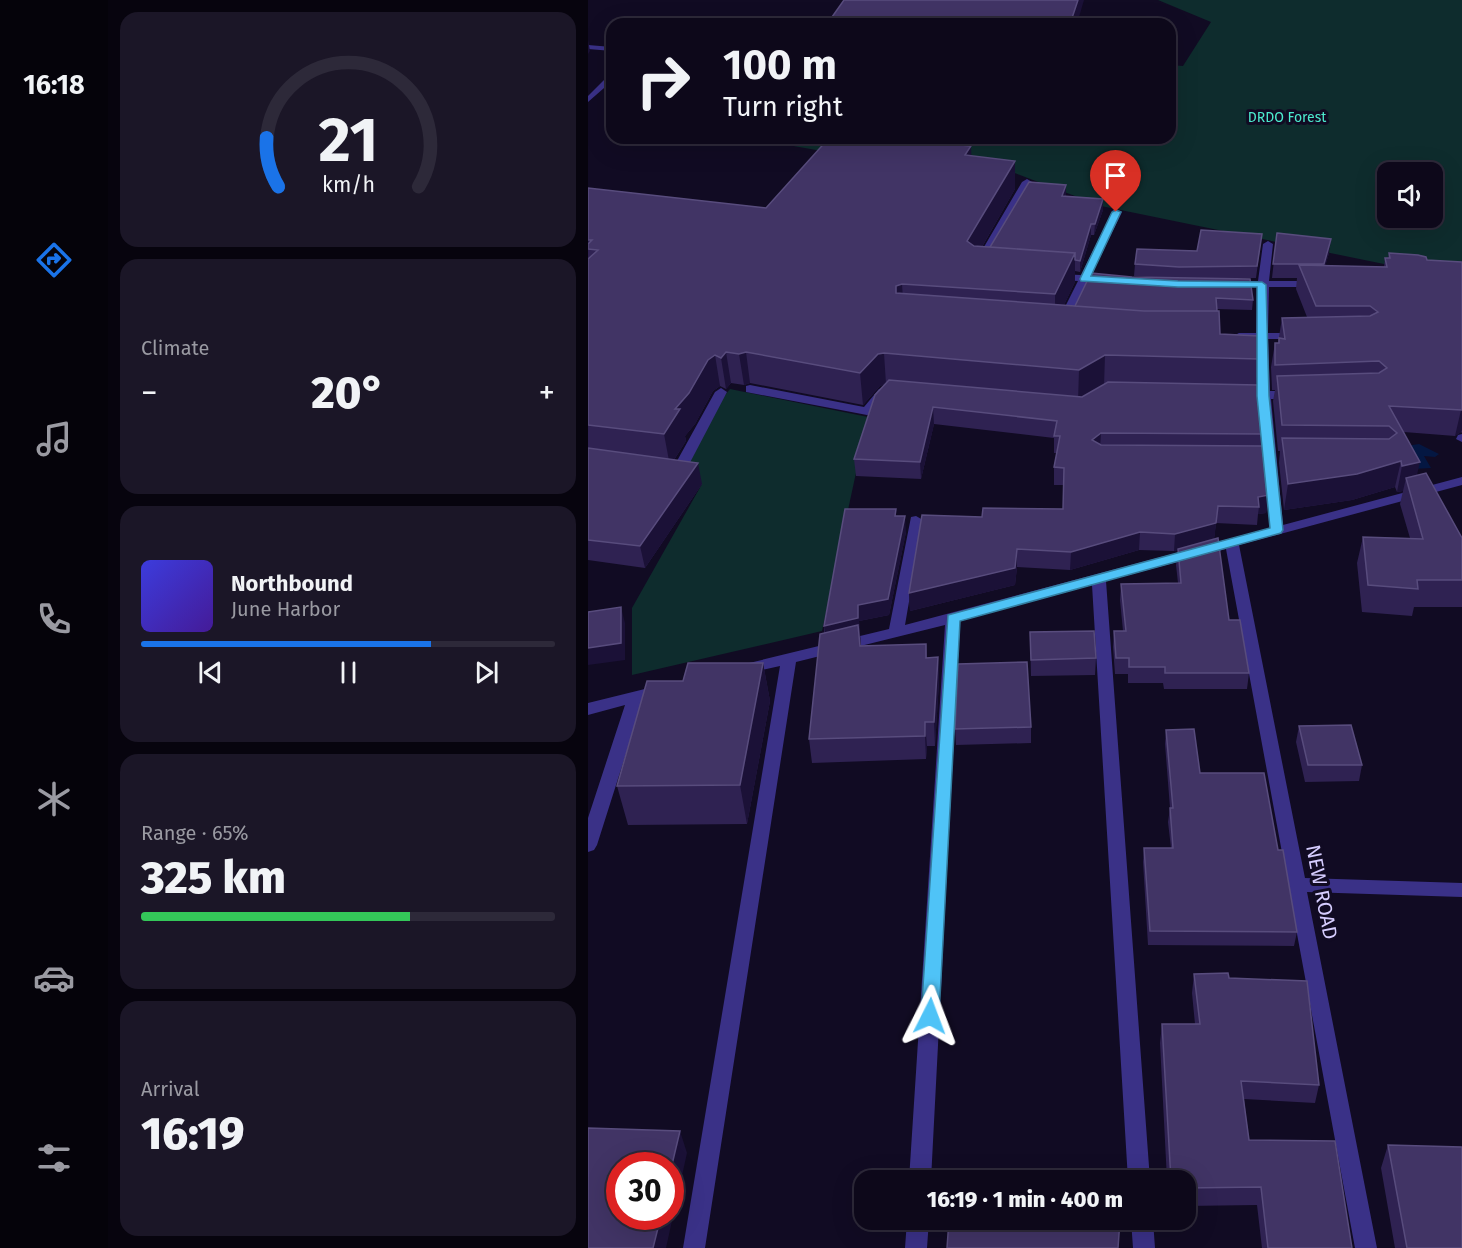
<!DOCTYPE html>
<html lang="en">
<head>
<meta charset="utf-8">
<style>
	:root { --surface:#0d081a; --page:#1b1627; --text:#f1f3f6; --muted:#9a9aa2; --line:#2d2939; --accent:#1a73e8 }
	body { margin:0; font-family:"Fira Sans",sans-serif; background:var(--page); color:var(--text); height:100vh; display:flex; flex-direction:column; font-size:22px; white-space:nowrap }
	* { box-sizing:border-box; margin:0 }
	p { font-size:20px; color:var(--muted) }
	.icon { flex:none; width:33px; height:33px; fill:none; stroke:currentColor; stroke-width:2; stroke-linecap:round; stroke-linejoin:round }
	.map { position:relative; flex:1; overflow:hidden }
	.drawer { display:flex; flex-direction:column; gap:12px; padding:12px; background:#07040e; width:480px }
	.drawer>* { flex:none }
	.guide { position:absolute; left:18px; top:18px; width:570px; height:126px; border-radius:18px; box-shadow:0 6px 24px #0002,0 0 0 2px var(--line); background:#0d081a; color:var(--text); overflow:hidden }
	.tools { position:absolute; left:789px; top:162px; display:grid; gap:12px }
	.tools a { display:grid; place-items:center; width:66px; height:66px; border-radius:12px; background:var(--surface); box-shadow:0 6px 24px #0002,0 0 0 2px var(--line); font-size:30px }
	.speed { position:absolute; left:18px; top:1152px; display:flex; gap:12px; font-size:30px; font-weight:700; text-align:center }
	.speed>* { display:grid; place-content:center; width:78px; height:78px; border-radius:50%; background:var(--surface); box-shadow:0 6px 24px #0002,0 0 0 2px var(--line); line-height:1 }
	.speed .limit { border:9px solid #d22; background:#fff; color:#111 }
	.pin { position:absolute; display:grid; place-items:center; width:51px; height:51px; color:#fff; margin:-62px -26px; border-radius:50% 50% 50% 0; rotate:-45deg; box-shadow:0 0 6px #0007 }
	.pin .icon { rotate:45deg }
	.me { position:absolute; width:66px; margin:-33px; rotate:3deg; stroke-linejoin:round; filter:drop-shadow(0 0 4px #0008) }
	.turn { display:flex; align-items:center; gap:21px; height:126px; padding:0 18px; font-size:27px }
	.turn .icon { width:78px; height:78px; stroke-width:2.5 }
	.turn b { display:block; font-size:42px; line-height:51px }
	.big { font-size:45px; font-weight:800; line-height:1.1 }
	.drawer .card { flex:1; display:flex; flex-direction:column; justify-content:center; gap:9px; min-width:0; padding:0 21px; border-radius:18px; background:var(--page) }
	.drawer .dial { align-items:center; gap:0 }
	.dial svg { height:156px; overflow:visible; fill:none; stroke:var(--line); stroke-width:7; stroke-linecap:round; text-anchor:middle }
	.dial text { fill:var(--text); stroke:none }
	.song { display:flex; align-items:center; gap:18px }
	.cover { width:72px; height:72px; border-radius:9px; background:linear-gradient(135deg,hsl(240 70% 55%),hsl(260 70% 35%)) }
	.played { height:6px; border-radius:3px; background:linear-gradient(90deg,var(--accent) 70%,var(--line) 70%) }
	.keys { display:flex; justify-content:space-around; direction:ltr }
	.heat { display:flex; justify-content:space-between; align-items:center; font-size:33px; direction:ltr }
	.charge { height:9px; border-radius:4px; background:linear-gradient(90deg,#34c759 65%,var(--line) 0) }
	.trip { position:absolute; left:266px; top:1170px; width:342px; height:60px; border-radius:18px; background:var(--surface); box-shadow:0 6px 24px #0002,0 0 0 2px var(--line); font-weight:800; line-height:60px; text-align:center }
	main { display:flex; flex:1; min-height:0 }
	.dock { display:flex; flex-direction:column; width:108px; justify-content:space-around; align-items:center; background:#05030a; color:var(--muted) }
	.dock .icon { width:42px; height:42px }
	.dock .active { color:var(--accent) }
	.dock b { font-size:27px; color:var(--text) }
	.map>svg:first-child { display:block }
	.green { fill:#0e2c2d; fill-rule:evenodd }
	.water { fill:#041742 }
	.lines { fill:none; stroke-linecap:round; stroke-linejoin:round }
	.lane { fill:#3a3187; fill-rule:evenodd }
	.street { fill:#3a3187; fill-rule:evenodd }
	.wall { fill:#2f2252 }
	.shaded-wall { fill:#1b1137 }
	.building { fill:#413465; stroke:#584c7d; stroke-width:1.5 }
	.route { fill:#4fc3f7; stroke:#337fa1; stroke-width:1.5 }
	.labels { text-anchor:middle; stroke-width:6; stroke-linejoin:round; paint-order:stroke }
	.far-park-label { font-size:14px; fill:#4cebce; stroke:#110b23 }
	.near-street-label { font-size:20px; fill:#d6cdff; stroke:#110b23 }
</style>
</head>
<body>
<main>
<nav class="dock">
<b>16:18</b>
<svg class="icon active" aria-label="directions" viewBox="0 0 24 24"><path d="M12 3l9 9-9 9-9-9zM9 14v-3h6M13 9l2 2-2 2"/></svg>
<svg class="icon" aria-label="music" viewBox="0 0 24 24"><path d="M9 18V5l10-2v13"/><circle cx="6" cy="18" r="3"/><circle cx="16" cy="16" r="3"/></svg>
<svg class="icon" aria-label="phone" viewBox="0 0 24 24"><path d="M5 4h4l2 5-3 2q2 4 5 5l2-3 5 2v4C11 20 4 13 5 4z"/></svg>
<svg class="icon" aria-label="climate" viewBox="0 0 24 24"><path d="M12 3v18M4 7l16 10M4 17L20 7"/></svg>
<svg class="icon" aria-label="car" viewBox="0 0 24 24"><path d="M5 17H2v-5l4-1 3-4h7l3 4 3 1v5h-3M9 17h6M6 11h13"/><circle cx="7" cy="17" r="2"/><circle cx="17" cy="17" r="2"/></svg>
<svg class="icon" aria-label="filters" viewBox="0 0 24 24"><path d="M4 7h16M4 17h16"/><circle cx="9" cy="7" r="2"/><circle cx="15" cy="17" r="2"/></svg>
</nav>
<section class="drawer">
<div class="card dial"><svg viewBox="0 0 100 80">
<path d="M14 69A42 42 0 1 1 86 69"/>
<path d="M14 69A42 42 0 0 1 8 44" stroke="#1a73e8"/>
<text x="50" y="56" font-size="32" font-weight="700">21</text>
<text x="50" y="72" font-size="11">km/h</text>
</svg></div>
<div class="card"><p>Climate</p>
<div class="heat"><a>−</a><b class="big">20°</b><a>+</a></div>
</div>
<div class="card">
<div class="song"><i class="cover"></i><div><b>Northbound</b><p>June Harbor</p></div></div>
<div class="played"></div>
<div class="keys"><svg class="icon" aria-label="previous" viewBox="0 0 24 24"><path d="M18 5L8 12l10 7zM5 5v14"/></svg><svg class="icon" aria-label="pause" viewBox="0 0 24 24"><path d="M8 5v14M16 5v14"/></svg><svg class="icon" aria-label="next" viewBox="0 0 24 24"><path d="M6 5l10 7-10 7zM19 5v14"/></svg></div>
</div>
<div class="card"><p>Range · 65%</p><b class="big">325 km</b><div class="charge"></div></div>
<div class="card"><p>Arrival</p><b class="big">16:19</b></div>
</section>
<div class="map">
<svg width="874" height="1248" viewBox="0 0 874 1248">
	<rect width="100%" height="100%" fill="#110b23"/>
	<path class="green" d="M570,0H874V280L513,206L411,167L234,151L159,138H582V65L595,66L623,22ZM800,172H844V218H800Z
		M142,389L280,417L234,631L44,675V608L114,484L94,478L130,404Z"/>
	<path class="water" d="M831,444L851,454L847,457L836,456L843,468L824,469L818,446Z"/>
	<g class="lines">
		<path class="lane" d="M0,45L24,47V51L0,49Z
			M21,75H24V81L0,102V96Z
			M874,434V442L868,439L870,435Z"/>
		<path class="street" d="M439,179L444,182L396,264L387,266L386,264L434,182Z
			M525,210L534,212L503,276L519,277L524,280L519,283L500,282L481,323L475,326L471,325L469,323L490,281L469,280L464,277L469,274L493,275Z
			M680,241L685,244L681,281H729L734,284L729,287H681L680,333H711L717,336L711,339H680L682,391H704L710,395L704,399H683L695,525L874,477V485L651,545L717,878L874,883V897L719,892L789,1248H767L638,549L518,581L562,1180H540L504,585L372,621L343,1180H321L357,625L208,662L117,1248H95L192,666L157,674L149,669L157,664L301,629L323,517L328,516L335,520L317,625L682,528L670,399H650L644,395L650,391H670L668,339H651L645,336L651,333H668L670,287H642L637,284L642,281H670L675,244Z
			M162,385L276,407L291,389L295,388L301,392L283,414L279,415L158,392V386Z
			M133,388L139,392L96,474L89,478L81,477L79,474L84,470L127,392Z
			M73,685L81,690L79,694L55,700L9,845L6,850L0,852V818L37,705L0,715V703Z
			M319,1220H341L339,1248H317Z
			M543,1220H565L567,1248H545Z"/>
	</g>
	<path class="wall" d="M383,146V156L427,161V189L394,247H402L478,195V196L515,199V210L506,235H503L492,272L487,271V282L476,305L487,306L544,277L577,278L546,276L547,264L609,251L674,234L668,278H618L665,300L664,310L628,309L632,334L671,359L668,385L675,434L673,446L681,495L678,513L670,514L669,525L628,523L626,539L641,620L661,673L659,689H576L575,683H540V674H527L525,647L526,631H535L532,600L533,584L590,583L588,565L590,550L586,551L551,550L482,570L429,567L427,585L322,611L321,593L394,517L475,509L476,485H466V467L469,453H466V438L346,424L333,479L268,476L266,459L297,384L292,386L275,405L162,383L156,385L143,383L138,389L132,386L125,391L107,424L97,436L98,441L86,460L114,484L57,568L0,560V188L178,208Z
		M689,233L741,253L737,266L796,267L797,258H800L801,253L839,260L874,262V433L873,432L867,436L816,432L829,475L874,538V607H826L824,616L774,612L769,563L775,537L822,538L812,504L815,491L809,492L807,487L764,500L696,510L691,463L692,451H690L685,401L687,390H684L683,367L687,343H690L694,318L719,317L708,289L709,278H684Z
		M308,516L318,532L301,615L271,621L273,646L338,644L339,658L350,657L351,681L347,746H339L338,759L224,763L221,739L236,633V626Z
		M442,632L508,658L507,675L443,676Z
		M175,663L182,701L159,824L40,825L29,786L95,681Z
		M711,726L774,765L771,781L717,782L708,742Z
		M443,727V743L368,745L367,729Z
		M578,730L612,773L690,850L709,932L706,946L560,945L555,862L556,848H583L580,822L582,808L577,744Z
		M606,974L641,978L731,1085L727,1103L656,1099L661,1140L764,1248H674L669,1205L597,1206V1180H579L572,1043L574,1024H607L604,993Z
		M800,1145L874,1248H807L793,1168Z"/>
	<path class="shaded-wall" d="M490,0H496L489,24H482Z
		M0,40L2,51L0,54Z
		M383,146L384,173L377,155Z
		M427,161V189L380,271L379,241Z
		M478,185V195L473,206L474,196Z
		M515,199V210L506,235L507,224Z
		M503,224V235L492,272V261Z
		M743,239L741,253L734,278L736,264Z
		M487,253V282L467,324V294Z
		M314,284L316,314L310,316L308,286Z
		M138,352L143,383L138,389L133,358Z
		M158,352L162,383L156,385L151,354Z
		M296,353L298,384L292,386L275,405L272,373L290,354Z
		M127,355L132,386L125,391L107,424L97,436L98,441L82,466L76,434L87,409L120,360Z
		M517,355L516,386L490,402L491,370Z
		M345,407L346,424L333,479L332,462Z
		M873,410H874V430L873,432L867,436Z
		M513,433L512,450L504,440Z
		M813,461L807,487L764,500L696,510L700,484Z
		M832,462L826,488L818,478L815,491L809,492L814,466Z
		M110,463L114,484L57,568L52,546Z
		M681,495L678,513L670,514L671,507L670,497Z
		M630,506L626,541L586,551L587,534Z
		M317,516L318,532L301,615L271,621L273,648L238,642L236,626L270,605Z
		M552,532L551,550L482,570L483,552Z
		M429,549V567L427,585L322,611L321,593Z
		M33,607L37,623V660L0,665V648Z
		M350,657L351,681L347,746L346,722Z
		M175,663L182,701L159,824L152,785Z
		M337,722L339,746L338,759L337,736Z
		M92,1131L99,1153L78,1248H65L73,1216H82V1173Z"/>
	<path class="building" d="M256,0H490L482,24H239Z
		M241,138H300L383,146L377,155L427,161L379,241L386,246L487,253L467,294L314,284L308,286V293L556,311H631L632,334L671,336V359L517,355L491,370L296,353L290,354L272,373L158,352L151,354L138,352L133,358L127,355L120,360L101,393L87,409H92L76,434L0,425V259L10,250L0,249V244L4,240H0V188L178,208Z
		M441,182L478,185L474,196L515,199L507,224H503L492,261L487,260V253L402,247Z
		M613,230L674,234L669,266L591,267L547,264L549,249L609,251Z
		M689,233L743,239L736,264H685Z
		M801,253L830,255L838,257L839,260L874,262V410L801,406L832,462L814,466L813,461L769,474L700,484L694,438L801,439L809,433L801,426L694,425L689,376L791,373L799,368L791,361L687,365V343H691V338L697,339L694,318L782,316L790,312L782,306H728L711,265L799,267L797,258H802Z
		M503,273L544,277L662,279L665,300L628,298L629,311H556L487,306Z
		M301,380L494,397L520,382L670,385L675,434L513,433L504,440L513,445L675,446L681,495L670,497L671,507L630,506L628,523L587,534L552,532L483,552L429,549L427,568L321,593L334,515L394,517L395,508L475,509L476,468L466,467L472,436H466L469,421L345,407L332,462L266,459L287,395Z
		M0,448L110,463L52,546L0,540Z
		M838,473L874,538V580H829L830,589L780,585L775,537L835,539L818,478Z
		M257,509H308L307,516H317L300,599L270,605V618L236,626Z
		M630,538L641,620H652L661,673H577V667H541V658H528L526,631H538L533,584L593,583L590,549Z
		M33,607V643L0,648V612Z
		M270,625L272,646L338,644V658L350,657L346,722H337V736L221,739L232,634Z
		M506,631L508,658L443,660L442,632Z
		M439,662L443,727L367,729L370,664Z
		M100,663H175L152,785L29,786L59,681H95Z
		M763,725L774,765H720L711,726Z
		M606,729L612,773H676L690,850H695L709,932L562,931L556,848H585L582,808H585L578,730Z
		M640,973L641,978L719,981L731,1085L653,1081L661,1140L747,1141L764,1248H680L673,1187L597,1188V1180H583L574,1024H612L606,974Z
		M0,1128L92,1131L82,1173V1166H32V1216H73L65,1248H0Z
		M800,1145L874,1147V1248H819Z
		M365,1171L437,1174V1180H364Z
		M361,1220H532L530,1248H359Z"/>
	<path class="route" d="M528,210L533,212L503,276L590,281L674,282L678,285L681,396L695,530L693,533L372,621L351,1016L348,1022L342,1024L335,1022L333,1016L360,615L682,528L669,396V287H590L493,281L492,279L524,212Z"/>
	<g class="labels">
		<g class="far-park-label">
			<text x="699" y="122">DRDO Forest</text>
		</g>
		<g class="near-street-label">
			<text transform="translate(734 892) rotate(79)" y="7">NEW ROAD</text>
		</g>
	</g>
</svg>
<div class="tools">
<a><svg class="icon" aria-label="sound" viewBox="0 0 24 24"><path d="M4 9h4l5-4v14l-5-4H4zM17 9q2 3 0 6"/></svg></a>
</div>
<div class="speed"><div class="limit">30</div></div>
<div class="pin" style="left:528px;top:212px;background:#d93025"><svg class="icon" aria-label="arrive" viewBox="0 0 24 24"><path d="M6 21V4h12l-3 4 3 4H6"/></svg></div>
<svg class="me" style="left:342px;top:1016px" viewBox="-20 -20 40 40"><path d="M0-17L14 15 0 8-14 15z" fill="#4fc3f7" stroke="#fff" stroke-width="4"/></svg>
<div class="trip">16:19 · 1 min · 400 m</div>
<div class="guide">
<div class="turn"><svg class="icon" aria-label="right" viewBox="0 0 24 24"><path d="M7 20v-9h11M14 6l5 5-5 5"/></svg><div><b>100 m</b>Turn right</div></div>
</div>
</div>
</main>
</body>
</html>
